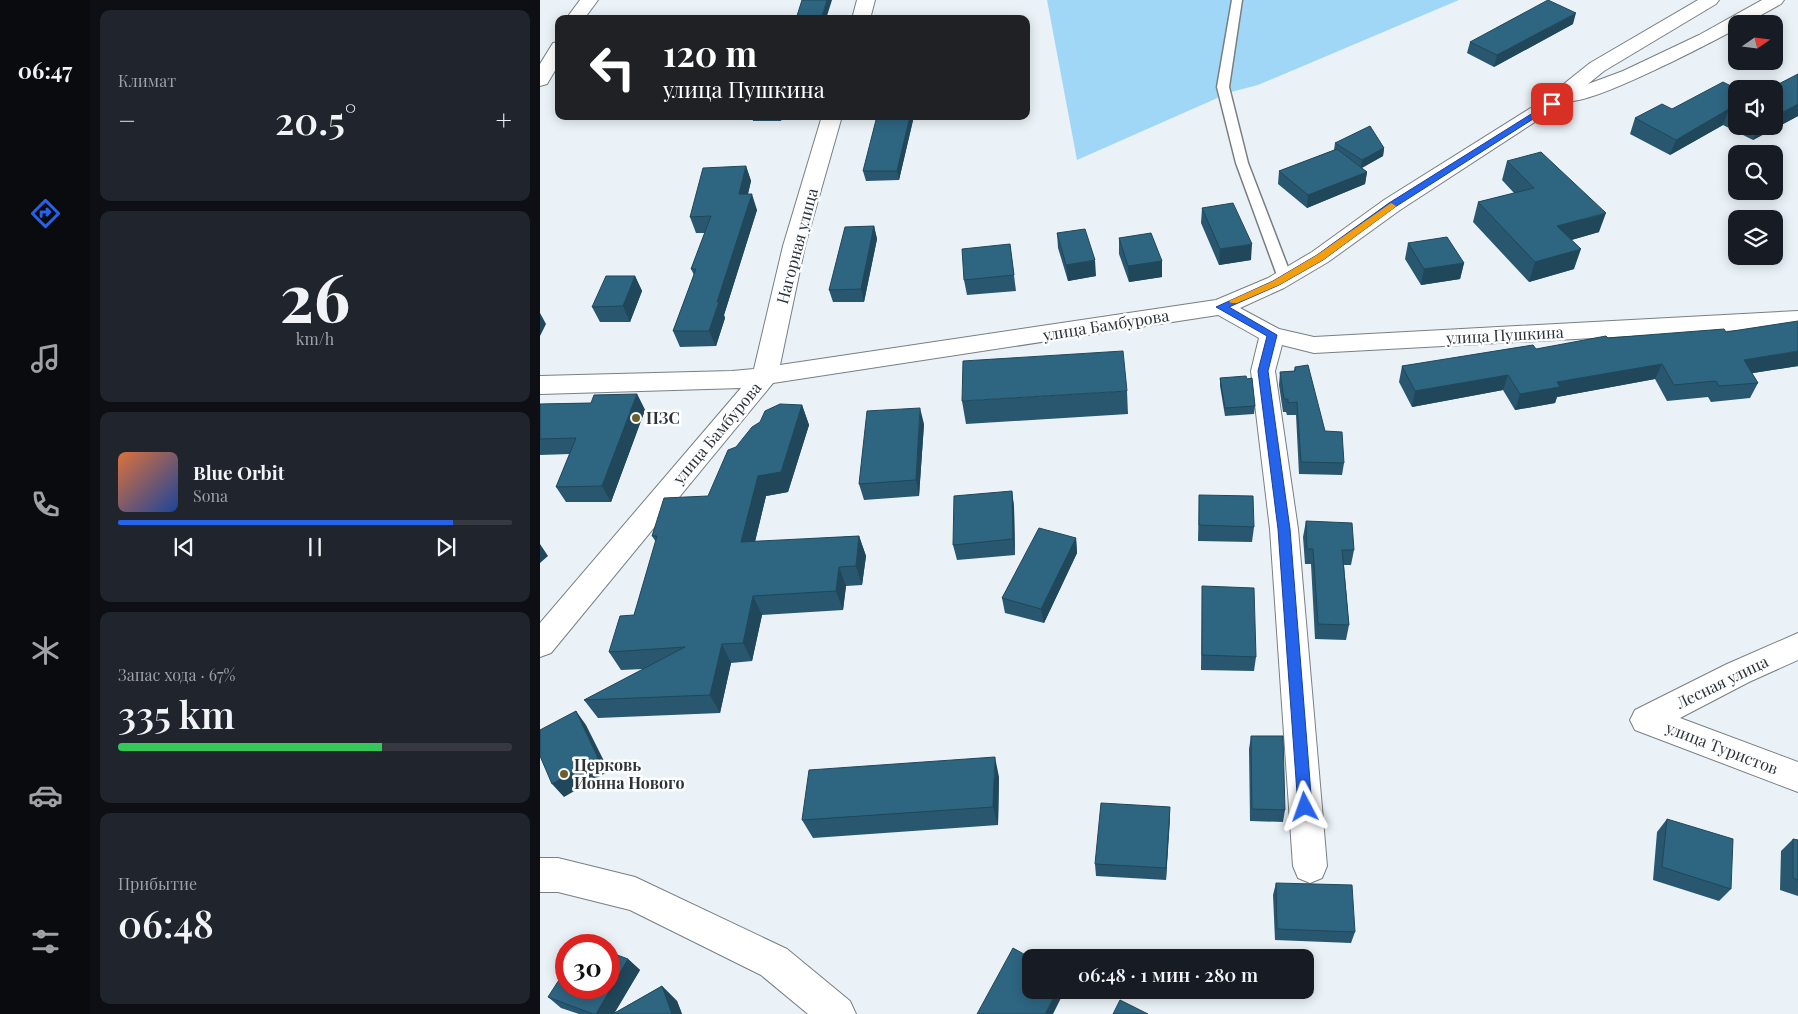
<!DOCTYPE html>
<html lang="ru">
<head>
<meta charset="utf-8">
<style>
	:root { --surface:#171b24; --page:#20242c; --text:#f1f3f6; --muted:#9ea1a6; --line:#363941; --accent:#2563eb }
	body { margin:0; font-family:"Playfair Display",serif; background:var(--page); color:var(--text); height:100vh; display:flex; flex-direction:column; font-size:19px; white-space:nowrap }
	* { box-sizing:border-box; margin:0 }
	p { font-size:16px; color:var(--muted) }
	.icon { flex:none; width:28px; height:28px; fill:none; stroke:currentColor; stroke-width:2; stroke-linecap:round; stroke-linejoin:round }
	.map { position:relative; flex:1; overflow:hidden }
	.details { display:flex; flex-direction:column; gap:10px; padding:10px; background:#0d0f14; width:450px }
	.details>* { flex:none }
	.banner { position:absolute; left:15px; top:15px; width:475px; height:105px; border-radius:10px; box-shadow:0 2px 12px #0003; background:#202124; color:#fff; overflow:hidden }
	.needle { width:32px; rotate:76deg }
	.controls { position:absolute; left:1188px; top:15px; display:grid; gap:10px }
	.controls a { display:grid; place-items:center; width:55px; height:55px; border-radius:10px; background:var(--surface); box-shadow:0 2px 12px #0003; font-size:25px }
	.speed { position:absolute; left:15px; top:934px; display:flex; gap:10px; font-size:25px; font-weight:700; text-align:center }
	.speed>* { display:grid; place-content:center; width:65px; height:65px; border-radius:50%; background:var(--surface); box-shadow:0 2px 12px #0003; line-height:1 }
	.speed .limit { border:8px solid #d22; background:#fff; color:#111 }
	.pin { position:absolute; display:grid; place-items:center; width:42px; height:42px; color:#fff; margin:-21px; border-radius:10px; box-shadow:0 2px 8px #0006 }
	.me { position:absolute; width:55px; margin:-28px; rotate:356deg; stroke-linejoin:round; filter:drop-shadow(0 0 4px #0008) }
	.turn { display:flex; align-items:center; gap:18px; height:105px; padding:0 25px; font-size:22px }
	.turn .icon { width:65px; height:65px; stroke-width:2.5 }
	.turn b { display:block; font-size:35px; line-height:42px }
	.big { font-size:38px; font-weight:600; line-height:1.1 }
	.details .card { flex:1; display:flex; flex-direction:column; justify-content:center; gap:8px; min-width:0; padding:0 18px; border-radius:10px; background:var(--page) }
	.details .dial { align-items:center; gap:0 }
	.dial b { font-size:65px; line-height:1 }
	.song { display:flex; align-items:center; gap:15px }
	.cover { width:60px; height:60px; border-radius:8px; background:linear-gradient(135deg,hsl(20 70% 55%),hsl(220 70% 35%)) }
	.played { height:5px; border-radius:2px; background:linear-gradient(90deg,var(--accent) 85%,var(--line) 85%) }
	.keys { display:flex; justify-content:space-around; direction:ltr }
	.heat { display:flex; justify-content:space-between; align-items:center; font-size:28px; direction:ltr }
	.charge { height:8px; border-radius:4px; background:linear-gradient(90deg,#34c759 67%,var(--line) 0) }
	.trip { position:absolute; left:482px; top:949px; width:292px; height:50px; border-radius:10px; background:var(--surface); box-shadow:0 2px 12px #0003; font-weight:600; line-height:50px; text-align:center }
	main { display:flex; flex:1; min-height:0 }
	.dock { display:flex; flex-direction:column; width:90px; justify-content:space-around; align-items:center; background:#090b0e; color:var(--muted) }
	.dock .icon { width:35px; height:35px }
	.dock .selected { color:var(--accent) }
	.dock b { font-size:22px; color:var(--text) }
	.map>svg:first-child { display:block }
	.green { fill:#a1d7f6 }
	.lines { fill:none; stroke-linecap:round; stroke-linejoin:round }
	.lane-casing { stroke:#787f84; stroke-width:3 }
	.street-casing { stroke:#787f84; stroke-width:2 }
	.lane { fill:#fff; fill-rule:evenodd }
	.street { fill:#fff; fill-rule:evenodd }
	.wall { fill:#28576f }
	.shaded-wall { fill:#20475a }
	.building { fill:#2e6581; stroke:#20475a }
	.route { fill:#2563eb; stroke:#184099 }
	.slow { fill:#f59e0b }
	.poi-dot { fill:#6c5f2c; stroke:#fcfeff; stroke-width:2 }
	.labels { text-anchor:middle; stroke-width:5; stroke-linejoin:round; paint-order:stroke }
	.street-label { font-size:16px; fill:#303335; stroke:#fcfeff }
	.poi-label { font-size:16px; font-weight:bold; fill:#303335; stroke:#fcfeff; text-anchor:start }
</style>
</head>
<body>
<main>
<nav class="dock">
<b>06:47</b>
<svg class="icon selected" aria-label="directions" viewBox="0 0 24 24"><path d="M12 3l9 9-9 9-9-9zM9 14v-3h6M13 9l2 2-2 2"/></svg>
<svg class="icon" aria-label="music" viewBox="0 0 24 24"><path d="M9 18V5l10-2v13"/><circle cx="6" cy="18" r="3"/><circle cx="16" cy="16" r="3"/></svg>
<svg class="icon" aria-label="phone" viewBox="0 0 24 24"><path d="M5 4h4l2 5-3 2q2 4 5 5l2-3 5 2v4C11 20 4 13 5 4z"/></svg>
<svg class="icon" aria-label="climate" viewBox="0 0 24 24"><path d="M12 3v18M4 7l16 10M4 17L20 7"/></svg>
<svg class="icon" aria-label="car" viewBox="0 0 24 24"><path d="M5 17H2v-5l4-1 3-4h7l3 4 3 1v5h-3M9 17h6M6 11h13"/><circle cx="7" cy="17" r="2"/><circle cx="17" cy="17" r="2"/></svg>
<svg class="icon" aria-label="filters" viewBox="0 0 24 24"><path d="M4 7h16M4 17h16"/><circle cx="9" cy="7" r="2"/><circle cx="15" cy="17" r="2"/></svg>
</nav>
<section class="details">
<div class="card"><p>Климат</p>
<div class="heat"><a>−</a><b class="big">20.5°</b><a>+</a></div>
</div>
<div class="card dial"><b>26</b><p>km/h</p></div>
<div class="card">
<div class="song"><i class="cover"></i><div><b>Blue Orbit</b><p>Sona</p></div></div>
<div class="played"></div>
<div class="keys"><svg class="icon" aria-label="previous" viewBox="0 0 24 24"><path d="M18 5L8 12l10 7zM5 5v14"/></svg><svg class="icon" aria-label="pause" viewBox="0 0 24 24"><path d="M8 5v14M16 5v14"/></svg><svg class="icon" aria-label="next" viewBox="0 0 24 24"><path d="M6 5l10 7-10 7zM19 5v14"/></svg></div>
</div>
<div class="card"><p>Запас хода · 67%</p><b class="big">335 km</b><div class="charge"></div></div>
<div class="card"><p>Прибытие</p><b class="big">06:48</b></div>
</section>
<div class="map">
<svg width="1258" height="1014" viewBox="0 0 1258 1014">
	<rect width="100%" height="100%" fill="#eaf2f7"/>
	<path class="green" d="M507,0H919L718,85L691,92L537,160Z"/>
	<g class="lines">
		<defs>
			<path id="lane" d="M692,0H702L689,87L708,163L752,278L750,281H740L738,278L696,163L677,87Z"/>
			<path id="street" d="M40,0H58L44,19H26Z
				M317,0H335L330,19H312Z
				M1158,0H1179L1176,4L1064,71L1048,84L1083,71L1159,35L1222,0H1244L1241,4L1205,24H1196V29C1170,43 1050,106 1027,101L860,210L788,262L744,288L700,308L739,329L774,337L1258,311V327L774,353L742,345L735,371L758,529L787,866L782,878L770,883L758,878L753,866L730,529L711,371L719,338L678,315L233,383L11,653L0,657V623L201,388L0,394V376L192,371L214,369L243,246L282,116H302L265,246L240,365L676,300L728,278L772,252L844,200L1005,99L1050,63Z
				M19,42V64L7,84L0,86V64L13,43Z
				M1258,633V660L1209,682L1140,718L1258,762V792L1095,730L1090,720L1095,710L1187,664Z
				M0,858H18L95,877L247,949L310,1001L316,1014H268L221,975L90,910L18,892H0Z"/>
		</defs>
		<use href="#lane" class="lane-casing"/>
		<use href="#street" class="street-casing"/>
		<use href="#lane" class="lane"/>
		<use href="#street" class="street"/>
	</g>
	<path class="wall" d="M1033,24L954,67L927,53L930,42Z
		M1258,74V116L1213,140L1183,125L1130,155L1090,134L1095,118L1132,109L1196,89V126H1234Z
		M212,116H243L241,121H213Z
		M374,116L359,180L326,181L323,171Z
		M795,143L844,148L843,156L822,168L827,172L825,184L767,208L738,184L739,171L794,150Z
		M967,161L1059,232L1031,240L1034,269L989,282L933,222L938,202L974,193L962,180Z
		M206,166L211,181L208,194L217,210L184,315L185,318L176,346L140,347L133,331L154,275L151,269L165,233H156L150,217Z
		M662,208L711,260L679,265L661,223Z
		M334,226L337,239L324,302H293L289,290Z
		M517,233L556,276L528,281L518,248Z
		M579,238L622,261V277L589,282L579,254Z
		M868,243L924,263L920,279L881,285L865,259Z
		M470,244L476,291L427,295L424,280Z
		M95,276L102,291L90,322H60L52,307Z
		M1186,332L1258,366L1212,373L1218,383L1210,398L1171,402L1168,397L1127,401L1115,379L1017,397L1015,403L975,410L963,390L872,407L859,382L862,366L996,349L1068,338Z
		M755,367L785,431L804,463L802,475L759,474L756,415H747L746,412H743L739,385L740,372L754,371Z
		M680,378L715,406L714,414L685,416L680,386Z
		M587,391L588,414L426,424L422,401Z
		M97,394L105,410L71,502H26L16,487L30,454L0,455V404L51,403Z
		M262,405L269,425L248,492L226,496L215,542L319,536L326,556L322,585L306,586L303,610L222,615L212,661L191,663L180,713L58,718L44,700L104,669L81,670L69,652L94,615L116,542L112,536L168,496L196,447Z
		M384,424L379,496L324,500L319,484Z
		M472,491L474,507L475,555L417,560L413,545Z
		M659,495L714,527L712,542L658,541Z
		M766,521L814,550L811,565H804L809,625L806,640L775,639L771,564H765L763,537Z
		M536,538L537,553L504,623L465,613L462,598Z
		M662,586L716,657L714,671L661,670Z
		M711,736L745,810L743,822L710,821L709,749Z
		M459,777L458,825L273,838L262,820Z
		M630,807L626,880L556,876L555,864Z
		M1127,819L1191,889L1179,901L1113,880L1117,832Z
		M1253,839L1258,840V896L1240,890L1241,851Z
		M736,883L815,932L811,943L735,940L733,895Z
		M88,959L100,970L74,1013L122,986L137,1001L142,1014H39L21,1008L8,997Z"/>
	<path class="shaded-wall" d="M287,0H292L286,19H281Z
		M1036,13L1033,24L954,67L957,55Z
		M1258,104V116L1213,140L1219,126H1234V117Z
		M1189,109L1183,125L1130,155L1136,140Z
		M370,116H374L359,180L357,171Z
		M844,148L843,156L821,168L822,160Z
		M206,166L211,181L204,210L199,194Z
		M827,172L825,184L767,208L768,195Z
		M212,194L217,210L184,315L185,318L176,346L169,331L177,302Z
		M1066,213L1059,232L1011,246L1017,226Z
		M334,226L337,239L324,302L321,289Z
		M712,244L711,260L679,265L680,249Z
		M1041,249L1034,269L989,282L995,262Z
		M555,260L556,276L528,281L526,265Z
		M622,261V277L589,282L588,266Z
		M924,263L920,279L881,285L884,269Z
		M95,276L102,291L90,322L83,306Z
		M0,313L6,324L0,336Z
		M1258,351V366L1195,376L1204,360Z
		M1122,364L1115,379L1017,397L1015,403L975,410L980,394L1017,382Z
		M968,375L963,390L872,407L875,391Z
		M97,394L105,410L71,502L62,486Z
		M262,405L269,425L248,492L226,496L210,562L201,542L218,476Z
		M380,408L384,424L379,496L376,480Z
		M472,491L474,507L475,555L473,539Z
		M319,536L326,556L322,585L316,566Z
		M536,538L537,553L504,623L501,609Z
		M0,544L8,556L0,563Z
		M299,567L306,586L303,610L296,591Z
		M213,596L222,615L212,661L203,643Z
		M182,644L191,663L180,713L170,695Z
		M36,711L46,725L69,771L24,797L12,784Z
		M455,757L459,777L458,825L453,807Z
		M630,807V820L626,880V868Z
		M88,959L100,970L74,1014H56Z
		M122,986L137,1001L142,1014H132Z
		M517,990H525L513,1014H505Z"/>
	<path class="building" d="M262,0H287L281,19H256Z
		M1008,0L1036,13L957,55L930,42Z
		M1258,74V104L1234,117V89H1229Z
		M1183,82L1197,89H1196V105L1191,108L1196,106V113L1189,109L1136,140L1095,118L1122,104L1132,109Z
		M337,116H370L357,171H323Z
		M830,126L844,148L822,160L795,143Z
		M797,149L827,172L768,195L739,171Z
		M1001,152L1066,213L1017,226L1041,249L995,262L938,202L994,188L967,161Z
		M206,166L199,194H212L177,302H179L169,331H133L156,269H151L171,216L150,217L163,168Z
		M693,203L712,244L680,249L662,208Z
		M334,226L321,289L289,290L305,227Z
		M545,229L555,260L526,265L517,233Z
		M611,233L622,261L588,266L579,238Z
		M907,237L924,263L884,269L868,243Z
		M470,244L474,275L424,280L422,249Z
		M66,276H95L83,306L52,307Z
		M1258,321V351L1204,360L1218,383L1179,386L1176,381L1134,385L1122,364L1017,382L1020,387L980,394L968,375L875,391L862,366L993,345L996,349L1066,336L1068,338L1184,329L1186,332Z
		M583,351L587,391L422,401L423,361Z
		M768,365L785,431L802,432L804,463L761,462L757,402L748,403V399H744L740,372L755,371V367Z
		M706,376L707,379L712,378L715,406L685,408L680,378Z
		M97,394L62,486L16,487L36,438L0,439V404L51,403L54,395Z
		M240,404L262,405L241,472L218,476L201,542L319,536L316,566L299,567L296,591L213,596L203,643L182,644L170,695L44,700L145,647L69,652L80,616L94,615L117,536H112L124,498L168,496L188,450L196,447L212,427L220,422L225,411Z
		M380,408L376,480L319,484L327,411Z
		M472,491L473,539L413,545L414,496Z
		M659,495L713,496L714,527L659,525Z
		M766,521L812,523L814,550H802L809,625L778,624L773,549H767Z
		M499,528L536,538L501,609L462,598Z
		M662,586L714,588L716,657L662,655Z
		M36,711L58,758L12,784L0,756V730Z
		M711,736H743L745,810L712,809Z
		M455,757L453,807L262,820L269,770Z
		M561,803L630,807L626,868L555,864Z
		M1127,819L1193,839L1191,889L1122,867Z
		M1253,839L1258,840V880L1253,878Z
		M736,883L812,885L815,932L737,929Z
		M473,948L491,958V990H517L505,1014H437Z
		M69,952L88,959L56,1014H53L8,997L26,969V988H69Z
		M122,986L132,1014H73Z
		M580,1000L608,1014H573Z"/>
	<path class="route" d="M1012,101L1015,102V105L855,207L783,260L739,285L689,307L737,335L728,371L750,529L772,807L770,811L765,813L760,811L758,807L738,529L718,371L727,336L676,307L733,281L777,255L849,203Z"/>
	<path class="slow" d="M851,203L856,206L854,208L783,260L739,285L697,303H691L689,301L733,281L777,255Z"/>
	<g class="poi-dot">
		<circle cx="96" cy="418" r="5"/>
		<circle cx="24" cy="774" r="5"/>
	</g>
	<g class="labels">
		<g class="street-label">
			<text transform="translate(257 246) rotate(-75)" y="6">Нагорная улица</text>
			<text transform="translate(566 325) rotate(-9)" y="6">улица Бамбурова</text>
			<text transform="translate(965 335) rotate(-3)" y="6">улица Пушкина</text>
			<text transform="translate(177 433) rotate(-50)" y="6">улица Бамбурова</text>
			<text transform="translate(1182 682) rotate(-26)" y="6">Лесная улица</text>
			<text transform="translate(1182 748) rotate(21)" y="6">улица Туристов</text>
		</g>
		<g class="poi-label">
			<text x="106" y="424">ПЗС</text>
			<text x="34" y="771">Церковь<tspan x="34" dy="18">Ионна Нового</tspan></text>
		</g>
	</g>
</svg>
<div class="controls">
<a><svg class="needle" viewBox="-14 -14 28 28"><path d="M0-13l5 13h-10z" fill="#e53935"/><path d="M0 13l5-13h-10z" fill="#9ea1a6"/></svg></a>
<a><svg class="icon" aria-label="sound" viewBox="0 0 24 24"><path d="M4 9h4l5-4v14l-5-4H4zM17 9q2 3 0 6"/></svg></a>
<a><svg class="icon" aria-label="search" viewBox="0 0 24 24"><circle cx="10" cy="10" r="6"/><path d="M15 15l6 6"/></svg></a>
<a><svg class="icon" aria-label="layers" viewBox="0 0 24 24"><path d="M12 4l9 5-9 5-9-5zM3 14l9 5 9-5"/></svg></a>
</div>
<div class="speed"><div class="limit">30</div></div>
<div class="pin" style="left:1012px;top:104px;background:#d93025"><svg class="icon" aria-label="arrive" viewBox="0 0 24 24"><path d="M6 21V4h12l-3 4 3 4H6"/></svg></div>
<svg class="me" style="left:765px;top:807px" viewBox="-20 -20 40 40"><path d="M0-17L14 15 0 8-14 15z" fill="#2563eb" stroke="#fff" stroke-width="4"/></svg>
<div class="trip">06:48 · 1 мин · 280 m</div>
<div class="banner">
<div class="turn"><svg class="icon" aria-label="left" viewBox="0 0 24 24"><path d="M17 20v-9H6M10 6l-5 5 5 5"/></svg><div><b>120 m</b>улица Пушкина</div></div>
</div>
</div>
</main>
</body>
</html>
